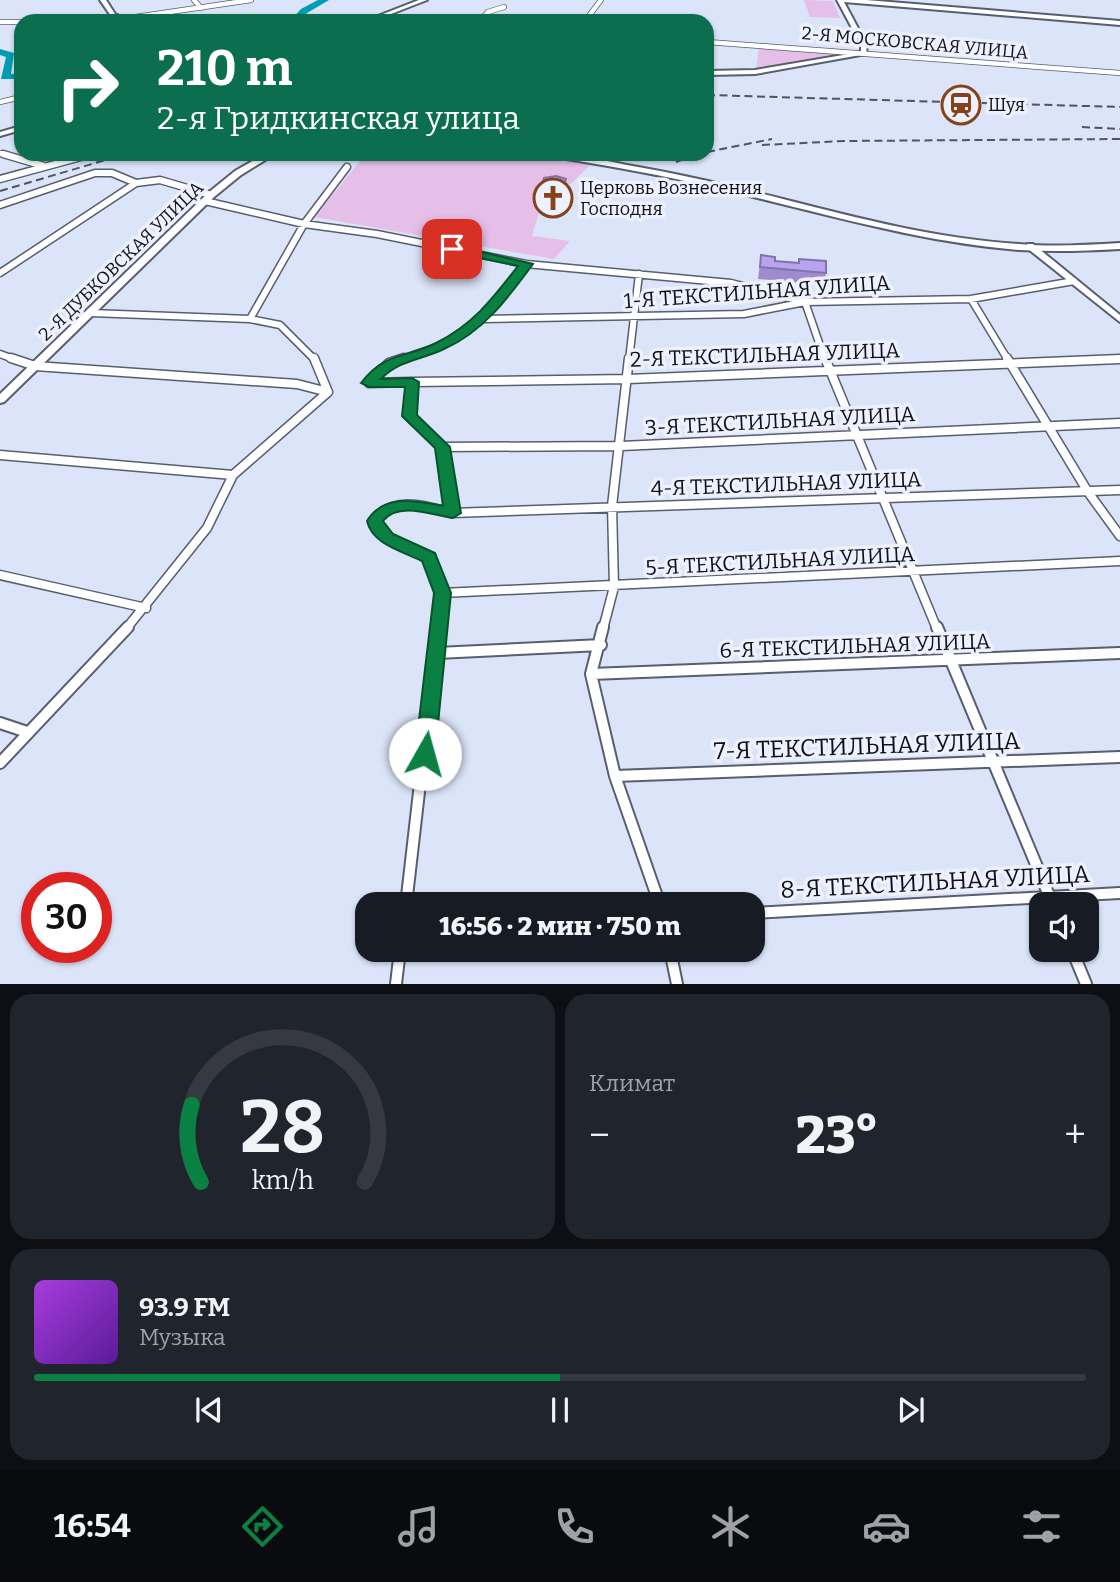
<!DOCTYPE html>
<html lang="ru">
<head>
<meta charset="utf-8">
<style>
	:root { --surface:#171b24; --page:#20242c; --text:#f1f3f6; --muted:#9ea1a6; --line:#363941; --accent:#0b8043 }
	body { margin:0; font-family:Bitter,serif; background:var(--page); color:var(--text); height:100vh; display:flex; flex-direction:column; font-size:26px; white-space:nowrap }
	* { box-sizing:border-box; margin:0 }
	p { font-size:23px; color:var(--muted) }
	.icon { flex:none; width:38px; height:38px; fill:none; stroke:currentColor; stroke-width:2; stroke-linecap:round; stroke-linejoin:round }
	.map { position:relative; height:984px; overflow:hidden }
	.drawer { display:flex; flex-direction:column; gap:10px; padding:10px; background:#0d0f14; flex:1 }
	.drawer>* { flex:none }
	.top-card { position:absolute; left:14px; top:14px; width:700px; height:147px; border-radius:21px; box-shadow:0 2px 5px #0004; background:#0b6e4f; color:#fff; overflow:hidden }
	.buttons { position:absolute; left:1029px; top:892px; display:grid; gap:14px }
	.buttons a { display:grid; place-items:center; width:70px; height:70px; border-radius:14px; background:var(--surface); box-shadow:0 2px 5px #0004; font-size:35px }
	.speed { position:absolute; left:21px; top:872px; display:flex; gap:14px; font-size:35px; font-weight:700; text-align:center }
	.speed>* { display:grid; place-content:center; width:91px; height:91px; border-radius:50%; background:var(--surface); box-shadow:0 2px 5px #0004; line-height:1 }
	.speed .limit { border:10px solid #d22; background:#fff; color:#111 }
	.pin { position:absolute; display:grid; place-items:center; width:60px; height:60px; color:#fff; margin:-30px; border-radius:14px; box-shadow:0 4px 10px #0006 }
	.me { position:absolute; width:77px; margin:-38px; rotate:7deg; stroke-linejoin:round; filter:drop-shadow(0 0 5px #0008) }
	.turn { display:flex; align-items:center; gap:24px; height:147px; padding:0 28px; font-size:32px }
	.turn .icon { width:91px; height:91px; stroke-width:2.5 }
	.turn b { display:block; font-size:49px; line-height:60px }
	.big { font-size:52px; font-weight:800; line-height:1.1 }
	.drawer .tile { flex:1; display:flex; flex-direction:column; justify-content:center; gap:10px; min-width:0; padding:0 24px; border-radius:21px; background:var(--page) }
	.drawer .dial { align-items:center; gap:0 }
	.dial svg { height:182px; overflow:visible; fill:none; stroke:var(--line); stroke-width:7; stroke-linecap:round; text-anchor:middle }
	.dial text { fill:var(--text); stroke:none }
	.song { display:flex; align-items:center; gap:21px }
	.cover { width:84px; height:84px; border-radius:10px; background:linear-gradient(135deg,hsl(280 70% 55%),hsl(270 70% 35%)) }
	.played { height:7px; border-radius:4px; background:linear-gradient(90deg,var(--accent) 50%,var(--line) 50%) }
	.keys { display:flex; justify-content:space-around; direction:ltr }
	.heat { display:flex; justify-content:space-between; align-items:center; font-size:38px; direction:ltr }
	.drawer .tiles { flex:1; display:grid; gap:10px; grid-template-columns:1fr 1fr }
	.tile:last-child { grid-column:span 2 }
	.trip { position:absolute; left:355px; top:892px; width:410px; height:70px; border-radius:21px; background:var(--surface); box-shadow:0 2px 5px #0004; font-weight:800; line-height:70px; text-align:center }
	.tabs { display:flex; height:112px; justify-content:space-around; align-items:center; background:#090b0e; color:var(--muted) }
	.tabs .icon { width:49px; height:49px }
	.tabs .current { color:var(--accent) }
	.tabs b { font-size:32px; color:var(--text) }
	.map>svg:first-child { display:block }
	.green { fill:#e6bfe9 }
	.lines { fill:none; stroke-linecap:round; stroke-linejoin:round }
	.river { fill:#019cb2; fill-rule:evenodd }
	.minor-far3-casing { stroke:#575e6f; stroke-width:6 }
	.minor-far2-casing { stroke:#575e6f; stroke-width:9 }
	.minor-far1-casing { stroke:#575e6f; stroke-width:11 }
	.minor-casing { stroke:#575e6f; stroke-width:14 }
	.tertiary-casing { stroke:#575e6f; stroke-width:4 }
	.secondary-casing { stroke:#575e6f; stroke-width:4 }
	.minor-far3 { stroke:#fff; stroke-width:4.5 }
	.minor-far2 { stroke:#fff; stroke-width:6 }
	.minor-far1 { stroke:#fff; stroke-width:8 }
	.minor { stroke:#fff; stroke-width:10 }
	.tertiary { fill:#fff; fill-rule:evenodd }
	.secondary { fill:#fff; fill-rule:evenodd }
	.rail { stroke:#4f545f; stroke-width:2; stroke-dasharray:8 4.5; stroke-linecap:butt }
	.wall { fill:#9e8ccf }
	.shaded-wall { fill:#8172a9 }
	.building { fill:#b8a3f1; stroke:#8172a9; stroke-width:2 }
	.route { fill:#0b8043; stroke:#07532c; stroke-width:2 }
	.labels { text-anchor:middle; stroke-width:7; stroke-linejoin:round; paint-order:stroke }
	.far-street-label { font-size:18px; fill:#0f1219; stroke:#ecf1fd }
	.far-poi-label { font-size:18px; fill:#0f1219; stroke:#ecf1fd; text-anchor:start }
	.street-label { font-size:21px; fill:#0f1219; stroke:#ecf1fd }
	.near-street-label { font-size:24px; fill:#0f1219; stroke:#ecf1fd }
</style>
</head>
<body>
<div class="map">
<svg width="1120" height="984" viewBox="0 0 1120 984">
	<rect width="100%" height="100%" fill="#dbe4f8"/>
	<path class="green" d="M804,0L833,1L840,18L810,17Z
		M759,46L838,51L845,56L756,70Z
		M366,154H518L591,164L571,184L548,182L532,236L570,241L554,259L314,217Z"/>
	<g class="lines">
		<path class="river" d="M318,0H329L307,13L300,21H290L301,9Z
			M0,49L14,53L11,74L21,73V79H1L6,57L0,55Z"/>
		<defs>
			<path id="minor-far3" d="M194,0L201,8
				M58,21L122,19L251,0
				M376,21L379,17L398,21
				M480,21L488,12L504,7
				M585,21L601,0
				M0,22H21
				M707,42L1120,73
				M0,102L21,97
				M0,153L9,156
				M86,156L92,154"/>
			<path id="minor-far2" d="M3,154L44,166
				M0,179L92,154
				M205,201L304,224L377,234L526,264L731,283L805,302L825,360
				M0,205L95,173H112L136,183
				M0,273L136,183L160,180L211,195
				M971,299L1008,360
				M91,313L250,319L280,325L315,360
				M250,319L304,224L347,167
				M483,319L744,314L805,302L971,299L1074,281
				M0,354L16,360
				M399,360L440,346L483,319L526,264
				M629,360L639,274
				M1104,360L1120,359"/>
			<path id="minor-far1" d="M11,358L35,366L297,384L328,392
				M404,358L389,363L369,383L412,382L409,416L442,447L452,513C426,506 392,495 375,521L384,535L429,557L442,593L438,629
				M825,358L937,629
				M1007,358L1088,492L1120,536
				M412,382L628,379L1120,359
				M442,447L621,446L1120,423
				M0,455L233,475
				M452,513L1120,490
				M0,575L146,608
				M442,593L1120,561
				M126,629L207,528L233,475L328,392L314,358
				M603,629L614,587L612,506L629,358"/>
			<path id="minor" d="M603,627L591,674L615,776L660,905
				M937,627L1053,905
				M437,653L601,645
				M591,674L1120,653
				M0,723L27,732
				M0,763L128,627
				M615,776L1120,757
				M406,905L438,627
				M752,913L1120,893
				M670,950L677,984
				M1072,950L1086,984
				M396,984L400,950"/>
			<path id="tertiary" d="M100,0H106L115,14L124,18V20L111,16Z
				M419,0H427L373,21H365Z
				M21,126V130L0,136V132Z
				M1027,244H1033L1120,315V322L1027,248Z"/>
			<path id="secondary" d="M837,0H866L1120,21V25L844,2L867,45L866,54L755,74L707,75V71L755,70L861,52V45Z
				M265,154H275L241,175L214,197L4,402L0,403V394L208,193L235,171Z
				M543,154C572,154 599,159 627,165C680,174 732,186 783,199C861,219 939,239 1019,244C1053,247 1086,245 1120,243V249C1086,251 1052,252 1019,250C917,242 819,212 720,189C663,175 605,165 547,156Z"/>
		</defs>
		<use href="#minor-far3" class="minor-far3-casing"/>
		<use href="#minor-far2" class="minor-far2-casing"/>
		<use href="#minor-far1" class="minor-far1-casing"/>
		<use href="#minor" class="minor-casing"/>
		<use href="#tertiary" class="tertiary-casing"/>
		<use href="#secondary" class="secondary-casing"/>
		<use href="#minor-far3" class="minor-far3"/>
		<use href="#minor-far2" class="minor-far2"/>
		<use href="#minor-far1" class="minor-far1"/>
		<use href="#minor" class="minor"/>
		<use href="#tertiary" class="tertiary"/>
		<use href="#secondary" class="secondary"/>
		<path class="rail" d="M707,95L1120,107
			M1082,127L1120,129
			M762,145L844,141L1120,139
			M707,152L772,139
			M676,162L699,154
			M0,191L126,154"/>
	</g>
	<path class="wall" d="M566,179V194L563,204L555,208L554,214L546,213V208H543V202H541V188Z
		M761,255L775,261L826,273L824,285L758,279Z"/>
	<path class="shaded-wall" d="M566,179V194L563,204L555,208L554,214V199L555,194Z"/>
	<path class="building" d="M556,176L566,179L563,189L555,194L554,199L546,198L547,193H543L545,188H541L544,178Z
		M761,255L775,257V261L799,263V259L826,261V273L760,267Z"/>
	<path class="route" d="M452,245L533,264C508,298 483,332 444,349C421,360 399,360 381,379L412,378L419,382L417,415L450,447L461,513L453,518C433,515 398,501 383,521L393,534L435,553L451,593L435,754L432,760H418L415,754L434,593L422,561C402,551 372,544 367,521C384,493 416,501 443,506L435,448L402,416L405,387H369L361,383C386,351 404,359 436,343C474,324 493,298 518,266L447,251V246Z"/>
	<defs>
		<symbol id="station-ring" viewBox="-11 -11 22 22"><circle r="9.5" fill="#ecf1fd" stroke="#864218" stroke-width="1.5"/><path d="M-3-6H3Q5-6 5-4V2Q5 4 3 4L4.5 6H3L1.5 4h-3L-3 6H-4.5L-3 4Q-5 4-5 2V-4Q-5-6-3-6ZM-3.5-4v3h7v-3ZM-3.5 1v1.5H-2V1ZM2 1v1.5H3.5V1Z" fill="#864218"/></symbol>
		<symbol id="church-ring" viewBox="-11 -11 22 22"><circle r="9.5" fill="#ecf1fd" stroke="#864218" stroke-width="1.5"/><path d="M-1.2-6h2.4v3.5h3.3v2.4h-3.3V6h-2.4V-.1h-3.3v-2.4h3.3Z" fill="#864218"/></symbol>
	</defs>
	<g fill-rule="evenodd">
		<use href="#station-ring" x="939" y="83" width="44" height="44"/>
		<use href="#church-ring" x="531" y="176" width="44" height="44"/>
	</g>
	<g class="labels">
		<g class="far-street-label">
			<text transform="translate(915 43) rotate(5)" y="6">2-Я МОСКОВСКАЯ УЛИЦА</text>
			<text transform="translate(121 261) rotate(-44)" y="6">2-Я ДУБКОВСКАЯ УЛИЦА</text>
		</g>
		<g class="far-poi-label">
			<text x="988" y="111">Шуя</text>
			<text x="580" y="194">Церковь Вознесения<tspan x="580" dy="21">Господня</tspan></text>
		</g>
		<g class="street-label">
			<text transform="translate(757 292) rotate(-4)" y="7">1-Я ТЕКСТИЛЬНАЯ УЛИЦА</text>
			<text transform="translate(765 355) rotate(-2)" y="7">2-Я ТЕКСТИЛЬНАЯ УЛИЦА</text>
			<text transform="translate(780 421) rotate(-3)" y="7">3-Я ТЕКСТИЛЬНАЯ УЛИЦА</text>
			<text transform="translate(786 484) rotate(-2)" y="7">4-Я ТЕКСТИЛЬНАЯ УЛИЦА</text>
			<text transform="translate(780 561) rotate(-3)" y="7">5-Я ТЕКСТИЛЬНАЯ УЛИЦА</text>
			<text transform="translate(855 646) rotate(-2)" y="7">6-Я ТЕКСТИЛЬНАЯ УЛИЦА</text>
		</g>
		<g class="near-street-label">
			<text transform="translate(867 746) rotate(-2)" y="8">7-Я ТЕКСТИЛЬНАЯ УЛИЦА</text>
			<text transform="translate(935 882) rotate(-3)" y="8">8-Я ТЕКСТИЛЬНАЯ УЛИЦА</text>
		</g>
	</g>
</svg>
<div class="buttons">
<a><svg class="icon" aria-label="sound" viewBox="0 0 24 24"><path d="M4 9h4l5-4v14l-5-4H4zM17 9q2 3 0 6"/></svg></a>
</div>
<div class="speed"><div class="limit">30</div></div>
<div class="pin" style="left:452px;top:249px;background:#d93025"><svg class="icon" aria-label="arrive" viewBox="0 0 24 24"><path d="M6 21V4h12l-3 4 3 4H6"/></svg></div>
<svg class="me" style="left:425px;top:754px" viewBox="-20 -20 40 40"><circle r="19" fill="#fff"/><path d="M0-13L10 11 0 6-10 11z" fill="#0b8043"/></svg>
<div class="trip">16:56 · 2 мин · 750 m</div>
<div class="top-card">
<div class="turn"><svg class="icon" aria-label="right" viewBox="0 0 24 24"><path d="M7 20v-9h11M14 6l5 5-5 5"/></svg><div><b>210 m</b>2-я Гридкинская улица</div></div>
</div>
</div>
<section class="drawer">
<div class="tiles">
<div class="tile dial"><svg viewBox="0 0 100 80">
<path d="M14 69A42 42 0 1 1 86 69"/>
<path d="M14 69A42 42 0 0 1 10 35" stroke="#0b8043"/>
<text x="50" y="56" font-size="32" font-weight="700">28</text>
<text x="50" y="72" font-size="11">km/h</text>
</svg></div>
<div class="tile"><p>Климат</p>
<div class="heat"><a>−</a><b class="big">23°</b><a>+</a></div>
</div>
<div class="tile">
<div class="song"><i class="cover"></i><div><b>93.9 FM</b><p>Музыка</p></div></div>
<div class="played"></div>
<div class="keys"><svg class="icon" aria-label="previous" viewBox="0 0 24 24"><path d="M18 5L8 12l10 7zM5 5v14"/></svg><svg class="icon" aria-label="pause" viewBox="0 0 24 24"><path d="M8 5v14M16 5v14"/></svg><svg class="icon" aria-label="next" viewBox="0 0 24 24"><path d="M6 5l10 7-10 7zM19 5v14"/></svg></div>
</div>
</div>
</section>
<nav class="tabs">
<b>16:54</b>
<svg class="icon current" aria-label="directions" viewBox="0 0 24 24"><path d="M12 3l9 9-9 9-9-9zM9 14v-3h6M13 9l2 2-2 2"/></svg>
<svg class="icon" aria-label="music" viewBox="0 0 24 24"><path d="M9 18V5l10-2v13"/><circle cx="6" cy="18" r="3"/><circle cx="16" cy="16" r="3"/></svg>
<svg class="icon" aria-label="phone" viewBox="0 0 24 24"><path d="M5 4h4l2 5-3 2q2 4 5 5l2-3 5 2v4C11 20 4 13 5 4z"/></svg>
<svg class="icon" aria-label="climate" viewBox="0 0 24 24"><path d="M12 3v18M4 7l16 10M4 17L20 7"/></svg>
<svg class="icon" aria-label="car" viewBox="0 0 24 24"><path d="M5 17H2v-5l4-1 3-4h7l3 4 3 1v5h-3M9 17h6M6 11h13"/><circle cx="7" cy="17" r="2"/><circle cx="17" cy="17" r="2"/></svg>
<svg class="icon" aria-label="filters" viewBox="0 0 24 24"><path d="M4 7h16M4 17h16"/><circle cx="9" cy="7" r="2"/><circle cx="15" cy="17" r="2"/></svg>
</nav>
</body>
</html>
